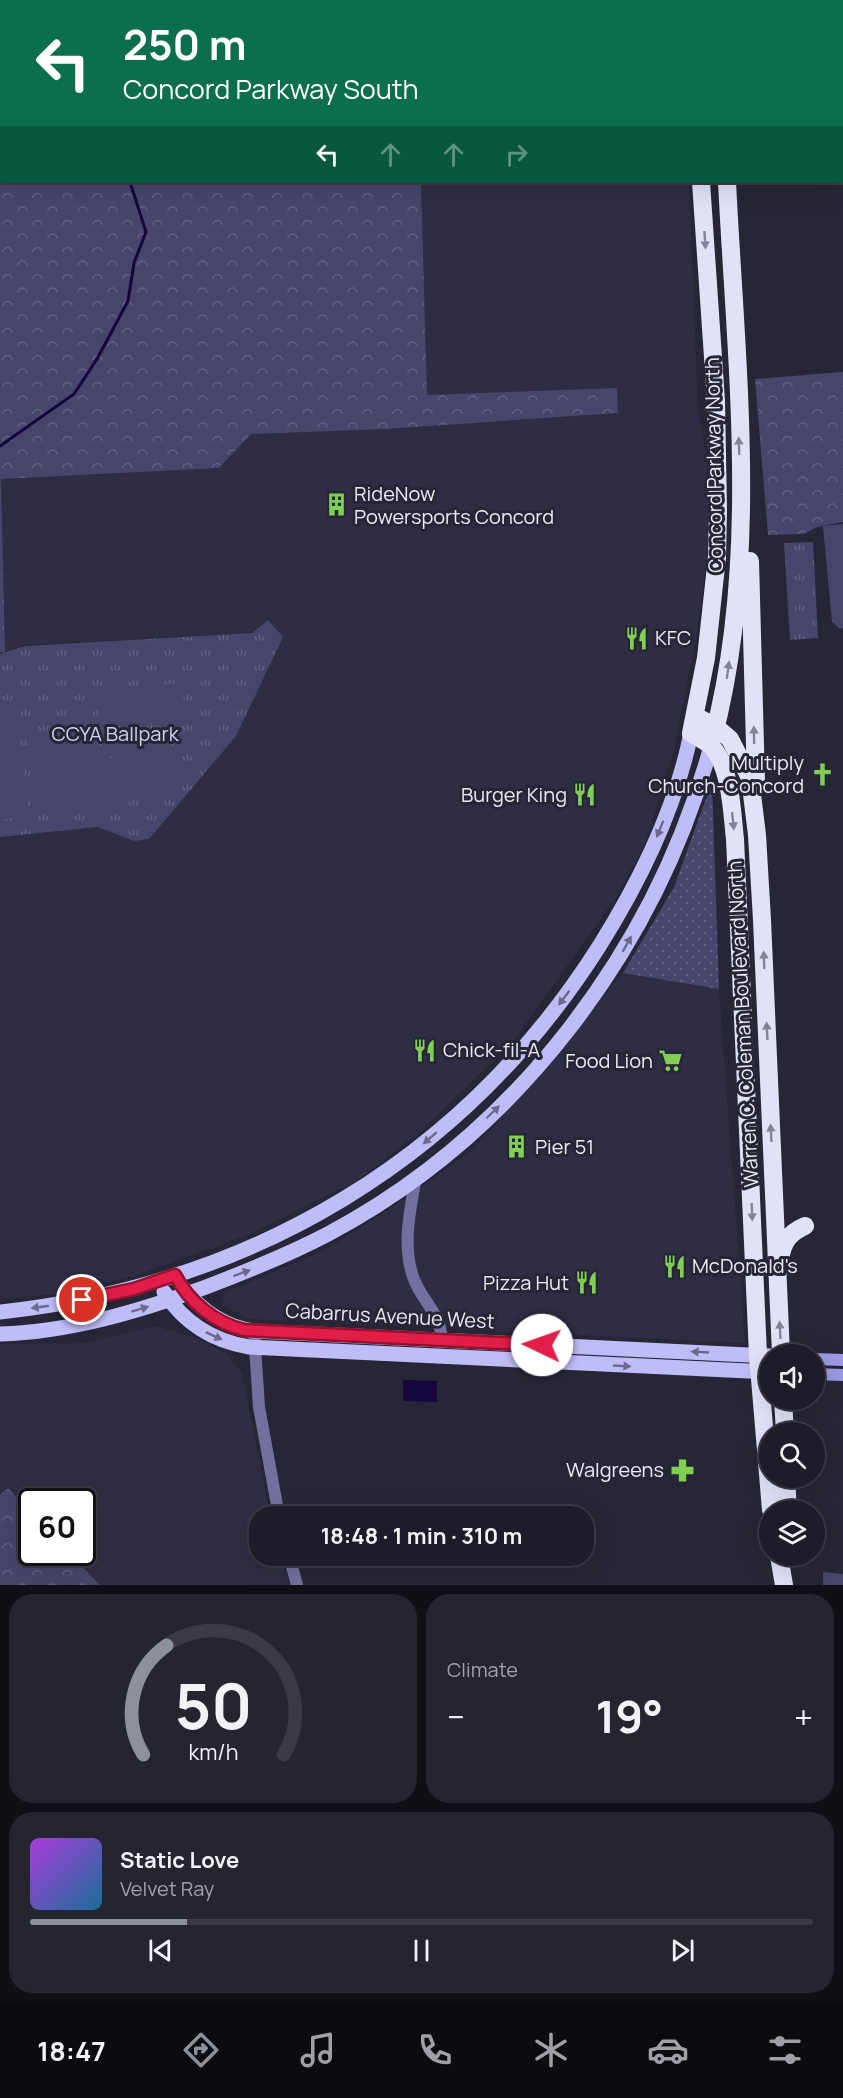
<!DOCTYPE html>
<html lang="en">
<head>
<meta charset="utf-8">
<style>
	:root { --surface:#1d1c28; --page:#252530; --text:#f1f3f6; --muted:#a0a1a8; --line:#3b3a45; --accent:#8c9099 }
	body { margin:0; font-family:Manrope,sans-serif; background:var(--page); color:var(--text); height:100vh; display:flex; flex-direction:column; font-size:22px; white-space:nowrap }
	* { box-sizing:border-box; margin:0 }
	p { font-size:20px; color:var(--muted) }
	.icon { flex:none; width:33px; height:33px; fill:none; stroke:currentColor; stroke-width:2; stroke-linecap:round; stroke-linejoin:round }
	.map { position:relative; height:1585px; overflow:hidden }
	.sheet { display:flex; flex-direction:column; gap:9px; padding:9px; background:#100f16; flex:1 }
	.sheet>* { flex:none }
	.guide { position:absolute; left:0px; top:0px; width:843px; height:183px; box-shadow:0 6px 24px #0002,0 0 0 2px var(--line); background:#0b6e4f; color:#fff; overflow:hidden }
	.fabs { position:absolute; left:759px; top:1344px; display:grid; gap:12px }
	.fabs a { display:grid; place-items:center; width:66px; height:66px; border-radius:50%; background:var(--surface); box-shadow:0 6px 24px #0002,0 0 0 2px var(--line); font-size:30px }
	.speed { position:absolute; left:18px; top:1488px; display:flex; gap:12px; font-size:30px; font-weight:700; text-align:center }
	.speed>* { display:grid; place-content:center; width:78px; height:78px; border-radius:50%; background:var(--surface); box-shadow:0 6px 24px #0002,0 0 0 2px var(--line); line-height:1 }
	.speed .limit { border:3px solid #111; border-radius:9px; background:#fff; color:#111 }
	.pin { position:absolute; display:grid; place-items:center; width:51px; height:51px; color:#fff; margin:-26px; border:3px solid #fff; border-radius:50%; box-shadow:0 2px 6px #0007 }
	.me { position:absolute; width:66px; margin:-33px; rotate:273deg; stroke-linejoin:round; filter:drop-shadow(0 0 4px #0008) }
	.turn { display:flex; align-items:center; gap:21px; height:126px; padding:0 24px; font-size:27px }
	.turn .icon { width:78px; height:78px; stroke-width:2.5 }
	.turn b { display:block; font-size:42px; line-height:51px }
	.lanes { display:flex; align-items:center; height:57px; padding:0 24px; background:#0003; justify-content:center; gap:30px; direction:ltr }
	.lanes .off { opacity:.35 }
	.big { font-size:45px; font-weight:700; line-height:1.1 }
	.sheet .widget { flex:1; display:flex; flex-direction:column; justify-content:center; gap:9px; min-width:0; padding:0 21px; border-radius:24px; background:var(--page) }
	.sheet .dial { align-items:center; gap:0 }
	.dial svg { height:156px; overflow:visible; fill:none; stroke:var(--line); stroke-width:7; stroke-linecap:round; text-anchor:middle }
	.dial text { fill:var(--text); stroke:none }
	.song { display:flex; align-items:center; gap:18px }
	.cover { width:72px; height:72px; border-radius:9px; background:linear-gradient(135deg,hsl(280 70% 55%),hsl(200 70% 35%)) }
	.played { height:6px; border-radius:3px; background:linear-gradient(90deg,var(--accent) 20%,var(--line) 20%) }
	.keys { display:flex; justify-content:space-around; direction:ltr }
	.heat { display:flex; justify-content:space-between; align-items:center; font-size:33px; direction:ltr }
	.sheet .tiles { flex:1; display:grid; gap:9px; grid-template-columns:1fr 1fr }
	.widget:last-child { grid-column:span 2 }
	.trip { position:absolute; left:249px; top:1506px; width:345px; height:60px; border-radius:24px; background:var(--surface); box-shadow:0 6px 24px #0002,0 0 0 2px var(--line); font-weight:700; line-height:60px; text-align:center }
	.tab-bar { display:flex; height:96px; justify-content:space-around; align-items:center; background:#0c0b10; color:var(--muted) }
	.tab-bar .icon { width:42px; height:42px }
	.tab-bar .active { color:var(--accent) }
	.tab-bar b { font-size:27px; color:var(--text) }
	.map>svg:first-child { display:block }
	.built { fill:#2e2d43 }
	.grass { fill:url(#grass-dots) }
	.forest { fill:url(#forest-crowns) }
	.park { fill:url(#park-tufts) }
	.pitch { fill:#48456c }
	.water { fill:#15063e }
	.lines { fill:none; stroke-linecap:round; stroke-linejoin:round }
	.stream { stroke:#15063e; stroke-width:3 }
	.street { stroke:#72709e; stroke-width:12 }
	.secondary { stroke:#9c98e2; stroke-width:12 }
	.primary { stroke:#bfbdf7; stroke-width:15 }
	.highway { stroke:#e1e1f8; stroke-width:18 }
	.oneway { fill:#848497 }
	.oneway2 { fill:#6b6a8d }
	.route-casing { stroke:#92132f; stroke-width:15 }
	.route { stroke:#e11d48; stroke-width:10 }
	.labels { text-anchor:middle; stroke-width:6; stroke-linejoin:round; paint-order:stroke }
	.street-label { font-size:20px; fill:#eaeaf5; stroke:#272636 }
	.poi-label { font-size:20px; fill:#eaeaf5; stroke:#272636; text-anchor:start }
	.park-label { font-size:20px; fill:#d0cff4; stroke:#272636 }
</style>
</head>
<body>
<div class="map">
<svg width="843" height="1585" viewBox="0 0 843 1585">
	<defs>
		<pattern id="grass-dots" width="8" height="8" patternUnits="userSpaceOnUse" patternTransform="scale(1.5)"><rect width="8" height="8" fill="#48456c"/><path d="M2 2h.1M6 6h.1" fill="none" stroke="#636082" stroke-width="1.8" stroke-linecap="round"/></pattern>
		<pattern id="forest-crowns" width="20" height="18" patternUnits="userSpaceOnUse" patternTransform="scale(1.5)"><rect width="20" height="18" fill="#48456c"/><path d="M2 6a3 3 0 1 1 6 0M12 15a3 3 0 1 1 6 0" fill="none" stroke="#636082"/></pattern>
		<pattern id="park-tufts" width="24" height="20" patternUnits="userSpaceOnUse" patternTransform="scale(1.5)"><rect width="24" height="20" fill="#48456c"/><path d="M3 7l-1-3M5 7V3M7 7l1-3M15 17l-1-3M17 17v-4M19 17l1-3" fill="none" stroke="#636082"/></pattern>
	</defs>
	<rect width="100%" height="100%" fill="#272636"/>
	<path class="built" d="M421,182H689L698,408L709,472V537L697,634L674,749L645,845L615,899L515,1039L419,1133L358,1180L248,1235L134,1276L57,1294L0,1299V837L98,827L134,841L268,620L252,633L25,645L5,653L1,479L219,468L251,434L386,429L618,413L616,388L427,396Z
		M623,973L719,989L745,1343L249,1319L222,1305L223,1293L321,1252L393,1207L474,1149Z
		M156,1326L196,1338L226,1353L242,1373L270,1516H260V1556H281L290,1585H100L69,1553L82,1552V1502H32L31,1513L8,1488L0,1495V1344L85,1343Z"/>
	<path class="grass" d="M712,782L719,989L623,973L674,887Z"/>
	<path class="forest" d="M0,0H490L2,2V182H421L427,395L617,388L618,413L386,429L251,434L219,468L1,479L5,653L0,652Z
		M843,372V522L817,527L804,534L768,535L755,379Z
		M8,1488L31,1513L32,1552L69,1553L100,1585H0V1495Z"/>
	<path class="park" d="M813,542L818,638L790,640L784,543Z
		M268,620L283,637L236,736L149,839L134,841L98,827L0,837V654L25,646L252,633Z
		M823,1572L843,1574V1585H823Z"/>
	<path class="pitch" d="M843,524V628L840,629L832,622L823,526Z
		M182,683L186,721L101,727L97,690Z
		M14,707L28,808L23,816L0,820V711Z
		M164,729L170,736L179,785L175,791L47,816L40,811L28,738C64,729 90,725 111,760C118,732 138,733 164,729Z"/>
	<path class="water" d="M403,1380L437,1381V1402L403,1401Z"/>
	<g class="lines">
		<path class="stream" d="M142,2L144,0
			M0,446L74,394L97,359L128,301L134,263L146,232L130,182"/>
		<path class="street" d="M426,0L428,2
			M557,0V2
			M842,61L843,60
			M416,1177C410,1211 401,1248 415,1282C425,1304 439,1312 442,1339
			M254,1331L259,1407L279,1516
			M289,1556L297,1585"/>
		<path class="secondary" d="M814,1359L843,1360
			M814,1374L843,1375"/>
		<path class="primary" d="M183,1288C202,1311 224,1327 254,1331L770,1356
			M164,1292C184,1323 213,1341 249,1347L770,1372
			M0,1312C252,1285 464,1160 600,945C640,881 676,808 691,733
			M0,1334C70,1332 140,1311 206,1287C248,1271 288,1255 328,1234C516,1134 655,950 711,746"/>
		<path class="highway" d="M706,0V2
			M719,0V2
			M701,182L716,401L718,510L717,557L706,658L691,733C697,737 706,741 711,746C731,766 732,813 735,839L758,1355L771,1510
			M750,561L756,782
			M695,716L716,727L730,739L750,778L757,835L762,920L781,1354
			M713,738C760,560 736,364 727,182
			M780,1259C783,1242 789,1233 805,1226
			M783,1400L785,1432
			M786,1478L788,1510
			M779,1556L784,1585"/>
	</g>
	<defs><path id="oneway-solid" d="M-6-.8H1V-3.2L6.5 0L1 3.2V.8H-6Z" transform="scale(1.5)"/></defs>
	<g class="oneway">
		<use href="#oneway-solid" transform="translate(705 240) rotate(86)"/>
		<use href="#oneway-solid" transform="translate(739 446) rotate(-92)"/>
		<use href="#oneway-solid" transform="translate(728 670) rotate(-82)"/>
		<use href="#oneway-solid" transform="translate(754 735) rotate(-91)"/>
		<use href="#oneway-solid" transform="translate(733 821) rotate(84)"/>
		<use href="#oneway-solid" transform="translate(764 960) rotate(-92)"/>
		<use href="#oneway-solid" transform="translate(767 1031) rotate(-93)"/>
		<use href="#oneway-solid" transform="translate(771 1133) rotate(-93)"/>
		<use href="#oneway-solid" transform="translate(752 1212) rotate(88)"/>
		<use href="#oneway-solid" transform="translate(780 1330) rotate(-93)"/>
	</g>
	<g class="oneway2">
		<use href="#oneway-solid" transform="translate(660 829) rotate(112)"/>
		<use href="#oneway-solid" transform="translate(627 944) rotate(-61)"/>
		<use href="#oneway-solid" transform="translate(564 998) rotate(127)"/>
		<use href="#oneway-solid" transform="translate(493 1112) rotate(-44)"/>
		<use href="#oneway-solid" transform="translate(430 1138) rotate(139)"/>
		<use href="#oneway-solid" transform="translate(242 1273) rotate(-20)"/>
		<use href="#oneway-solid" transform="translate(40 1307) rotate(172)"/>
		<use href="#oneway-solid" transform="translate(140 1309) rotate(-17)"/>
		<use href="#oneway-solid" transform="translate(214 1336) rotate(25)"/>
		<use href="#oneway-solid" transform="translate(700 1352) rotate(-177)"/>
		<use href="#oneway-solid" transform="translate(622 1366) rotate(3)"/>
	</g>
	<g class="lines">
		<defs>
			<path id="route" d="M82,1300L134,1289L175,1275C189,1302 215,1323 244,1330L542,1345"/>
		</defs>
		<use href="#route" class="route-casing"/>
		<use href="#route" class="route"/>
	</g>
	<defs>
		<symbol id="building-bare" viewBox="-9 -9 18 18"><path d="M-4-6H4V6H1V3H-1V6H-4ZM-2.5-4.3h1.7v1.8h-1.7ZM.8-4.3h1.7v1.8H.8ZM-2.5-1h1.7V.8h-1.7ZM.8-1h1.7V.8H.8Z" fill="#7fd052" stroke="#272636" stroke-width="2.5" paint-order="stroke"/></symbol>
		<symbol id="restaurant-bare" viewBox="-9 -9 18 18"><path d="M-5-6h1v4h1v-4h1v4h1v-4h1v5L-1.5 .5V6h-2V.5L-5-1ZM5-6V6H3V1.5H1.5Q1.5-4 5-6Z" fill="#7fd052" stroke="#272636" stroke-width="2.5" paint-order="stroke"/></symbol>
		<symbol id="church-bare" viewBox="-9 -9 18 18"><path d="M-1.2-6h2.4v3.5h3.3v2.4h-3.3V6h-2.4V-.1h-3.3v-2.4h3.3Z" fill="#7fd052" stroke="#272636" stroke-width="2.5" paint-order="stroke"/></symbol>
		<symbol id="supermarket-bare" viewBox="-9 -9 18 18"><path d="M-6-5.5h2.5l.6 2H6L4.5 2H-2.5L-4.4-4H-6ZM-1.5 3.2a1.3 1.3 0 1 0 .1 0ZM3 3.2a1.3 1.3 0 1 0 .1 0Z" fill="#7fd052" stroke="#272636" stroke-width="2.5" paint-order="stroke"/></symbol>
		<symbol id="pharmacy-bare" viewBox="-9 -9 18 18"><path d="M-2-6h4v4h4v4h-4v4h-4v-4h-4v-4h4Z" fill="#7fd052" stroke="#272636" stroke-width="2.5" paint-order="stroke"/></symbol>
	</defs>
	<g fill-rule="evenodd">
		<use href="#building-bare" x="320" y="488" width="33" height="33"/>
		<use href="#restaurant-bare" x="620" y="622" width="33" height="33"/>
		<use href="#church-bare" x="806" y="758" width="33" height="33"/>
		<use href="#restaurant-bare" x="568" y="778" width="33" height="33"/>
		<use href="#restaurant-bare" x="408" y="1034" width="33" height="33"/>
		<use href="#supermarket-bare" x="654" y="1044" width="33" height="33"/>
		<use href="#building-bare" x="500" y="1130" width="33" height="33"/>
		<use href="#restaurant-bare" x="658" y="1250" width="33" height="33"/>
		<use href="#restaurant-bare" x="570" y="1266" width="33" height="33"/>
		<use href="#pharmacy-bare" x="666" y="1454" width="33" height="33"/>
	</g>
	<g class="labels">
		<g class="street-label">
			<text transform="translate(714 465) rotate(-91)" y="7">Concord Parkway North</text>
			<text transform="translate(743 1024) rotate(-93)" y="7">Warren C. Coleman Boulevard North</text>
			<text transform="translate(390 1316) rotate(3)" y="7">Cabarrus Avenue West</text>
		</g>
		<g class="poi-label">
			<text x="354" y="501">RideNow<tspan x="354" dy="23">Powersports Concord</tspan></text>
			<text x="655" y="645">KFC</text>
			<text x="804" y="770" text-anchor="end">Multiply<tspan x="804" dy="23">Church-Concord</tspan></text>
			<text x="567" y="802" text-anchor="end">Burger King</text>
			<text x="443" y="1057">Chick-fil-A</text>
			<text x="653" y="1068" text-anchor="end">Food Lion</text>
			<text x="535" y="1154">Pier 51</text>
			<text x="692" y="1273">McDonald's</text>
			<text x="569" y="1290" text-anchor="end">Pizza Hut</text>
			<text x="664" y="1477" text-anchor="end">Walgreens</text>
		</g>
		<g class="park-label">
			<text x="115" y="741">CCYA Ballpark</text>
		</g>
	</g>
</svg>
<div class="fabs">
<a><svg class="icon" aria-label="sound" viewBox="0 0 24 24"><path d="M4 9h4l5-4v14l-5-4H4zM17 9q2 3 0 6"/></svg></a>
<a><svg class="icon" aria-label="search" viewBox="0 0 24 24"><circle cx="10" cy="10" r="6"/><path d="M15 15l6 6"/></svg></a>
<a><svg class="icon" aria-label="layers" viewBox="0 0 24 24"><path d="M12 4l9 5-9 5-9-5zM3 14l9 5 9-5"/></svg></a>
</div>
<div class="speed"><div class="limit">60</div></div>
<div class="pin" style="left:82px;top:1300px;background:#d93025"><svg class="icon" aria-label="arrive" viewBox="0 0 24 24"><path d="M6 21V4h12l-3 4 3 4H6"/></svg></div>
<svg class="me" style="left:542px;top:1345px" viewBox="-20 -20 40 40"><circle r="19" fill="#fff"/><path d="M0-13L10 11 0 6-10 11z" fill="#e11d48"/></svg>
<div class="trip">18:48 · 1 min · 310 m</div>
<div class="guide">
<div class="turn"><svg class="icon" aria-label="left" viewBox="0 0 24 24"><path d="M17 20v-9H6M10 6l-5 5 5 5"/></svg><div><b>250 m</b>Concord Parkway South</div></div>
<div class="lanes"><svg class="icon" aria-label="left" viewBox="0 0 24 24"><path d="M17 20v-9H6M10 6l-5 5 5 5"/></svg><svg class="icon off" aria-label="ahead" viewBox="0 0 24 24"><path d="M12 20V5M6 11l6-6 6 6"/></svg><svg class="icon off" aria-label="ahead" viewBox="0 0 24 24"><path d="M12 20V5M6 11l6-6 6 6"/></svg><svg class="icon off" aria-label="right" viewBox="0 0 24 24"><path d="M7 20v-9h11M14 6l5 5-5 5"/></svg></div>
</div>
</div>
<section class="sheet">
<div class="tiles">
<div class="widget dial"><svg viewBox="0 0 100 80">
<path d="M14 69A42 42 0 1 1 86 69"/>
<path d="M14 69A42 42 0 0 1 26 13" stroke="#8c9099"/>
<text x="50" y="56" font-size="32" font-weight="700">50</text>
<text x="50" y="72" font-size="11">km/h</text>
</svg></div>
<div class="widget"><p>Climate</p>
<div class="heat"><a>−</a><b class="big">19°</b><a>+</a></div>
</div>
<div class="widget">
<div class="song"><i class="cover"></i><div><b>Static Love</b><p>Velvet Ray</p></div></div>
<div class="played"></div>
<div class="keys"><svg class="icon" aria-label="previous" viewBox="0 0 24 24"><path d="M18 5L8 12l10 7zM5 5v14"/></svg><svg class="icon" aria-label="pause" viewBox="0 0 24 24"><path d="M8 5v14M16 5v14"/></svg><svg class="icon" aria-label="next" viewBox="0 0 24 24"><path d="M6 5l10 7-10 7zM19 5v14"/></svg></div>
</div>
</div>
</section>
<nav class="tab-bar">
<b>18:47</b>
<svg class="icon active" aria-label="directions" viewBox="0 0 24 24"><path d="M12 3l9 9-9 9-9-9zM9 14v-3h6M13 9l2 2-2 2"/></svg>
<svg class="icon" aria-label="music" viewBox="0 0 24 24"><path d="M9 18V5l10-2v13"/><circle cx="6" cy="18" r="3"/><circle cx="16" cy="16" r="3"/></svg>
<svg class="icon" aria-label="phone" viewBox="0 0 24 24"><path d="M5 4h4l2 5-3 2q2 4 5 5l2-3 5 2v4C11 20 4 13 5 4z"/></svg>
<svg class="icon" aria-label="climate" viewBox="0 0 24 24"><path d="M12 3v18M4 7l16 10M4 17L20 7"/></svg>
<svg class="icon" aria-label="car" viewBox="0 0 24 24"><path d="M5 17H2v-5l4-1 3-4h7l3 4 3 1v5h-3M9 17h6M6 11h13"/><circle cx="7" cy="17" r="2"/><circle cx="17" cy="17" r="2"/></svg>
<svg class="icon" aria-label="filters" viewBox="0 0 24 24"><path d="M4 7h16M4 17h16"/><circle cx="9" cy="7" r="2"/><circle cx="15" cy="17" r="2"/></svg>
</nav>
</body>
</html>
